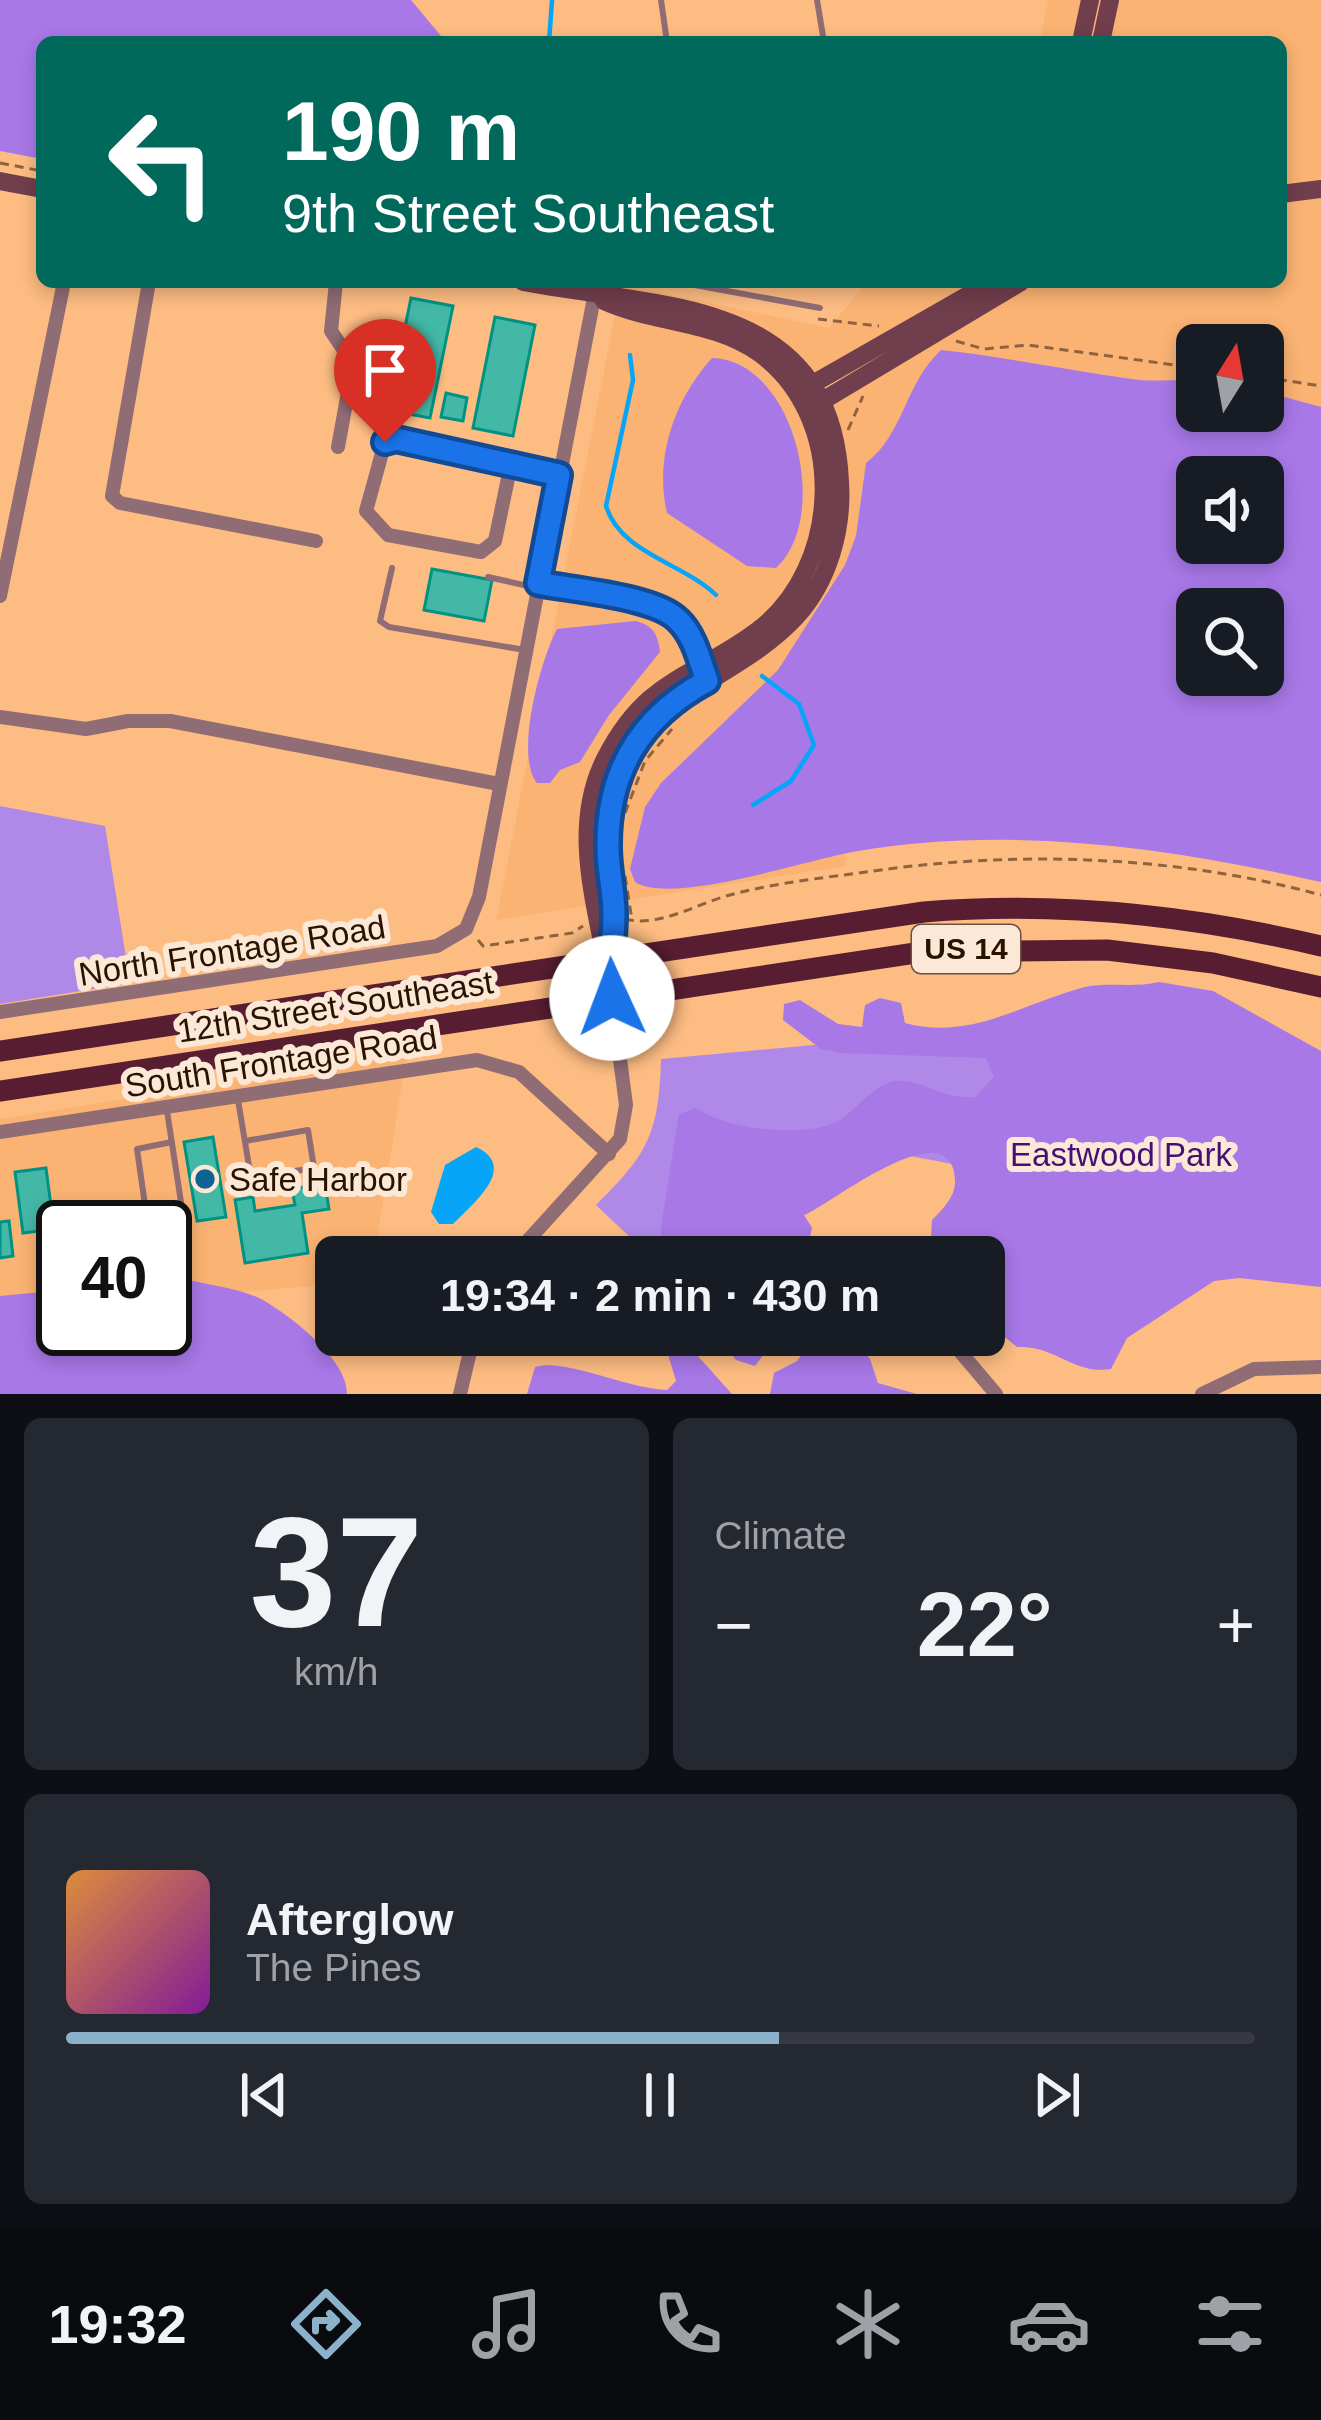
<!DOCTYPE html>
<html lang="en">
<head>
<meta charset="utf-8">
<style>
	:root { --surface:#171b24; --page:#242831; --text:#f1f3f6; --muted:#9ea1a6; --line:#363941; --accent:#8bb2ca }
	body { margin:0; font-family:Arial,sans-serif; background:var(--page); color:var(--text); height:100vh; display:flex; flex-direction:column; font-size:45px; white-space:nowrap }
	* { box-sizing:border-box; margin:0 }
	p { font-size:39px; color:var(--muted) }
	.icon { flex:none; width:66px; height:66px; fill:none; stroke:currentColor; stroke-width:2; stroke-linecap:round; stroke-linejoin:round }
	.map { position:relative; height:1394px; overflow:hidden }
	.drawer { display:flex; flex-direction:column; gap:24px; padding:24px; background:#0d0f14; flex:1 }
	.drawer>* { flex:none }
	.banner { position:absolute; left:36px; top:36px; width:1251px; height:252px; border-radius:18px; box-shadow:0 6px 18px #0003; background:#00695c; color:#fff; overflow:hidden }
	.needle { width:78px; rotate:11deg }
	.buttons { position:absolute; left:1176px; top:324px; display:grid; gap:24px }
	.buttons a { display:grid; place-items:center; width:108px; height:108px; border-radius:18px; background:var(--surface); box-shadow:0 6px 18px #0003; font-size:60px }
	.speed { position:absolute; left:36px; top:1200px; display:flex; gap:24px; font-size:60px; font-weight:700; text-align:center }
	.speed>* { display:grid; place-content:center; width:156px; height:156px; border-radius:50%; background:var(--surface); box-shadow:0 6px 18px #0003; line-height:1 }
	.speed .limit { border:6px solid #111; border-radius:18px; background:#fff; color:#111 }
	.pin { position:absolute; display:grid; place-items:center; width:102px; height:102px; color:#fff; margin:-123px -51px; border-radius:50% 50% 50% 0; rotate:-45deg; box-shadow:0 0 12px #0007 }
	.pin .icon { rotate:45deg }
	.me { position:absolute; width:132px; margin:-66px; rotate:358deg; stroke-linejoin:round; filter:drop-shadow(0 0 9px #0008) }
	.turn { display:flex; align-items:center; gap:42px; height:252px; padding:0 48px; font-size:54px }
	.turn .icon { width:156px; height:156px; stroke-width:2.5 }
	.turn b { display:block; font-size:84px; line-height:102px }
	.big { font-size:90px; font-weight:700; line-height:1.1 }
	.drawer .card { flex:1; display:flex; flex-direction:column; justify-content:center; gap:18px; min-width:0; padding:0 42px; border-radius:18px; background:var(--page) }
	.drawer .dial { align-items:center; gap:0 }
	.dial b { font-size:156px; line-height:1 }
	.song { display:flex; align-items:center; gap:36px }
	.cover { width:144px; height:144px; border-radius:18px; background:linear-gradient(135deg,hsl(30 70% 55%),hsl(290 70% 35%)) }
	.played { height:12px; border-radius:6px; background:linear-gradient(90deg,var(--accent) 60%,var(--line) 60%) }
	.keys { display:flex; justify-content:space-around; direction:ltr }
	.heat { display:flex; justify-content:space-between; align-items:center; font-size:66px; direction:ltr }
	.drawer .tiles { flex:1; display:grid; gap:24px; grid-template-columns:1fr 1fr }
	.card:last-child { grid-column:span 2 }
	.trip { position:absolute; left:315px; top:1236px; width:690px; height:120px; border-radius:18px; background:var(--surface); box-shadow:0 6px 18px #0003; font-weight:700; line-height:120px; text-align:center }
	.tabs { display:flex; height:192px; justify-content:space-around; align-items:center; background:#090b0e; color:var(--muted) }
	.tabs .icon { width:84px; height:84px }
	.tabs .selected { color:var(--accent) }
	.tabs b { font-size:54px; color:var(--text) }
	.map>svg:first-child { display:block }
	.built { fill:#fbb373; fill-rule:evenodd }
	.green { fill:#b088e7 }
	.forest { fill:#a878e7; fill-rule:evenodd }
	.water { fill:#07a5f8 }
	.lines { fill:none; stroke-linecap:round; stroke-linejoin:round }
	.stream { stroke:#07a5f8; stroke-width:4.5 }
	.building { fill:#44b8a7; stroke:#009283; stroke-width:3 }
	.path { stroke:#8f633e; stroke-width:3; stroke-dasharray:9 6; stroke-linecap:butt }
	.lane { stroke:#906c75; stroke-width:6 }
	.street { stroke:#906c75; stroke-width:14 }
	.secondary { stroke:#713e4d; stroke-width:18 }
	.primary { stroke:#581d31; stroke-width:21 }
	.route-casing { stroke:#114b97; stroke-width:30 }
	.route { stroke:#1a73e8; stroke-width:21 }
	.poi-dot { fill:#0e6294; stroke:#fce8d7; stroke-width:4.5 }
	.labels { text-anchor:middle; stroke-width:12; stroke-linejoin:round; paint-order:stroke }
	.shield { fill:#fce8d7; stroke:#695240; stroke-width:3 }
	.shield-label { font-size:30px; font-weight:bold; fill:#2a1200 }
	.street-label { font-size:33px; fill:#2a1200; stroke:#fce8d7 }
	.park-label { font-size:33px; fill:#450f74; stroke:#fce8d7 }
	.poi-label { font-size:33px; fill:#2a1200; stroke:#fce8d7; text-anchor:start }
</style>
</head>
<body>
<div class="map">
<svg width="1321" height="1394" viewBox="0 0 1321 1394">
	<rect width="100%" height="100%" fill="#fdbc82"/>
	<path class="built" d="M1048,0H1321V455L953,382L833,743L846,866L496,920L621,284L829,328L867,282H1281V42H1040ZM1197,345H1263V411H1197Z
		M407,1053L374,1257H336V1284L165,1298V1227H63V1307L0,1313V1119Z"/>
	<path class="green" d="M0,806L105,826L130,983L0,1004Z
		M857,1041H1125L995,1172L857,1146L757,1239L634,1241L596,1205C648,1154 659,1133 661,1059Z"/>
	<path class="forest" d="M0,0H411L446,42H42V159L0,151Z
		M941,350C1006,357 1067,370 1132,379C1154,383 1177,377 1197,383V411H1263V391L1321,407V882C1171,848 1011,825 858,851C813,858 671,906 635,882L630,869L645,807L661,783L778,670L845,565L856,536L866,463C904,434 905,383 941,350ZM1197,477H1263V543H1197ZM1197,609H1263V675H1197Z
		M712,358C795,360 832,517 776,568L747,566L667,513C654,457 675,399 712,358Z
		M635,621C653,625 658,634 660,652L609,715L580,762L560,770L550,783H537C514,755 541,659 557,629Z
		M1159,982L1213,991L1321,1051V1287L1239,1278L1214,1281L1127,1338L1111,1369C1074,1375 1055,1345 1017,1347L984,1320V1257H943L931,1238L932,1220C943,1209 956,1196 955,1180C952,1105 824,1209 804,1215L812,1228L805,1257H662L661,1227L679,1114L696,1108C725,1129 798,1137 832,1124C856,1115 874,1078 903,1081C931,1084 943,1099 975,1097L994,1077L986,1058L843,1053L821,1049L783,1020L784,1004L800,1000L838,1024L862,1027L865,1005L880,998L901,1003L905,1023C971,1041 1023,1003 1085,987C1109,982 1134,988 1159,982Z
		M181,1278C206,1285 241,1288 263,1300C292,1317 348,1360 347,1394H0V1296L63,1290V1329H165V1279Z
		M716,1335H778L755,1366L736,1360Z
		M816,1335L853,1338L870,1359L878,1383L917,1394H770L774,1373L797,1361Z
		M673,1344H687L732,1394H527L535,1367C565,1358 627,1389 667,1390L676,1381L667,1351Z"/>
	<path class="water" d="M476,1147C520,1167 471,1205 453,1224H439L431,1212L445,1165Z"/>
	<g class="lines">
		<path class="stream" d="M549,42L552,0
			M630,355L633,380L606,506C620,553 683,563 716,595
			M753,805L791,781L814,745L799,704L762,676"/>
	</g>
	<path class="building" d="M411,298L453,306L430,418L388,410Z
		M495,317L535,325L513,436L473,428Z
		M446,393L467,398L463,421L441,417Z
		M432,569L492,580L484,621L424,610Z
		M213,1137L226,1217L197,1221L184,1142Z
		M46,1168L54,1229L23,1233L15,1172Z
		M325,1184L329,1209L302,1213L308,1253L245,1263L235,1200L253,1197L255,1211L295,1205L292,1189Z
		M126,1202L128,1214L138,1213L140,1227H79L76,1209Z
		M9,1221L13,1256L0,1258V1222Z"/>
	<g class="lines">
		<path class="path" d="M0,163L42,171
			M818,319L879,326
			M956,341L984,349L1028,345L1197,368
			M1263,377L1321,386
			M848,430L863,396
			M625,813L645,761L672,729
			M625,876L632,920
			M625,919C659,928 698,903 730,895C774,883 822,878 866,872C1015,850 1175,855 1321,895
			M478,940L483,946L572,933L583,926"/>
		<path class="lane" d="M661,0L667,42
			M817,0L824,42
			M678,282L820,308
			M392,568L380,621L389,627L525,650
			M488,577L537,588
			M238,1100L251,1178L314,1168L308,1130L245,1141
			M167,1111L183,1215L147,1219L137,1149L172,1142"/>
		<path class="street" d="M149,282L112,496L120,503L316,541
			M336,282L331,331L350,359L351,376L338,447
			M511,464L495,541L481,552L388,535L366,511L385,442L396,439L559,474
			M538,583L666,611L687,631L704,672
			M0,596L64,282
			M0,717L86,729L128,721H170L499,784
			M0,1012L437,946L466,929L479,897L597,282
			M0,1132L477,1060L519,1072L609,1154
			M513,1257L620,1139L626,1105L612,998
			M946,1335L996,1394
			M460,1394L474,1335
			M1202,1394L1254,1369L1321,1367"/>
		<path class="secondary" d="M1081,42L1090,0
			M1101,42L1110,0
			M0,181L42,189
			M1281,194L1321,189
			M523,282C657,308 832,296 840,482C843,529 829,581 796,617C743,674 665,689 624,760C590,818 618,894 607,957
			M604,301C655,324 712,320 759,353C848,417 843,567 757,631C693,679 648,676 606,757C566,833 602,919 612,998
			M802,390L991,282
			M814,406L1021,282"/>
		<path class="primary" d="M0,1051L924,912C1058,901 1190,915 1321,946
			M0,1091L922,952L1107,950L1213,963L1321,987"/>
	</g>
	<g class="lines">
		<defs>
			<path id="route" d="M385,442L396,439L559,475L538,583C572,590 654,596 678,620C694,635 700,661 707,681C640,717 607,772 608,848C608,870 614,892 614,914C614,943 608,968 612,998"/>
		</defs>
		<use href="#route" class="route-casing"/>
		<use href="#route" class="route"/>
	</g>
	<circle class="poi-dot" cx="205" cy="1179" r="12"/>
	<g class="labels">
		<rect class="shield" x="912" y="925" width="108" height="48" rx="9"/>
		<g class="shield-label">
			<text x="966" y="959">US 14</text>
		</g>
		<g class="street-label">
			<text transform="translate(232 950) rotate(-9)" y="12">North Frontage Road</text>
			<text transform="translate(335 1006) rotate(-9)" y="12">12th Street Southeast</text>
			<text transform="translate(281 1061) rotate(-9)" y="12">South Frontage Road</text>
		</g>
		<g class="park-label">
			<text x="1121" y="1166">Eastwood Park</text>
		</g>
		<g class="poi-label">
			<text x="229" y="1191">Safe Harbor</text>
		</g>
	</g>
</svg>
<div class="buttons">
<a><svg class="needle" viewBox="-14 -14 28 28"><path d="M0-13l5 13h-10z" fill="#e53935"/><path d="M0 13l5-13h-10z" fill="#9ea1a6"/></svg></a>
<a><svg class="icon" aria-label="sound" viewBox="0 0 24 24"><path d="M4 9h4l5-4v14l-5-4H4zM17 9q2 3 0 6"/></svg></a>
<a><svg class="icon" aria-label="search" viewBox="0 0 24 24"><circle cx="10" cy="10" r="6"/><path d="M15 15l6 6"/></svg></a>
</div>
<div class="speed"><div class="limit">40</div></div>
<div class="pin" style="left:385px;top:442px;background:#d93025"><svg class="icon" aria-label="arrive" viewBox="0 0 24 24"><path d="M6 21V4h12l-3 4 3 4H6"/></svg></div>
<svg class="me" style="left:612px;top:998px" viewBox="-20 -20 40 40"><circle r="19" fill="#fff"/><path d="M0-13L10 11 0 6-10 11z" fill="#1a73e8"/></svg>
<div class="trip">19:34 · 2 min · 430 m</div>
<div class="banner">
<div class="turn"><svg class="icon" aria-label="left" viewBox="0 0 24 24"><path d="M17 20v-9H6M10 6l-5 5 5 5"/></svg><div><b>190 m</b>9th Street Southeast</div></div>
</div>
</div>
<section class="drawer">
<div class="tiles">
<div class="card dial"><b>37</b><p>km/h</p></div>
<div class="card"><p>Climate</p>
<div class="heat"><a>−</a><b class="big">22°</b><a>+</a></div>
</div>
<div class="card">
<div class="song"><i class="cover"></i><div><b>Afterglow</b><p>The Pines</p></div></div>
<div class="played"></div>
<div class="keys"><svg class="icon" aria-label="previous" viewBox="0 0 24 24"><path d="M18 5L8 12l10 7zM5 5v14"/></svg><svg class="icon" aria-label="pause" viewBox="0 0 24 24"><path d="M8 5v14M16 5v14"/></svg><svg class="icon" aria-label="next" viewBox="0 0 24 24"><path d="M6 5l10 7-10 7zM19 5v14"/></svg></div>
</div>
</div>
</section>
<nav class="tabs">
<b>19:32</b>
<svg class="icon selected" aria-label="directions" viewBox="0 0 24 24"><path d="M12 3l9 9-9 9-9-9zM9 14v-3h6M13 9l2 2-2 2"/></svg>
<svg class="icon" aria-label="music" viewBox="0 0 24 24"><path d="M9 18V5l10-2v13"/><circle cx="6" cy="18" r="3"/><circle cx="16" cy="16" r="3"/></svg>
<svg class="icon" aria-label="phone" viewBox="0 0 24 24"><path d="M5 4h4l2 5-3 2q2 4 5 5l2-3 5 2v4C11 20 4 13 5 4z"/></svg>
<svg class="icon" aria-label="climate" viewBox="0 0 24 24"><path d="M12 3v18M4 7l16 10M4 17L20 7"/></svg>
<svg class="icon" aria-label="car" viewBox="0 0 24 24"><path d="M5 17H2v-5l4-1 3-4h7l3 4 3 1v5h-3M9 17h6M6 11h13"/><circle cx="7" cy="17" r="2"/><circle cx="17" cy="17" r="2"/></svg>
<svg class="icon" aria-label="filters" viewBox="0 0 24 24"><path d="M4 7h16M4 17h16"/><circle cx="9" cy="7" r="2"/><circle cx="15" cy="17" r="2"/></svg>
</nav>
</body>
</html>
